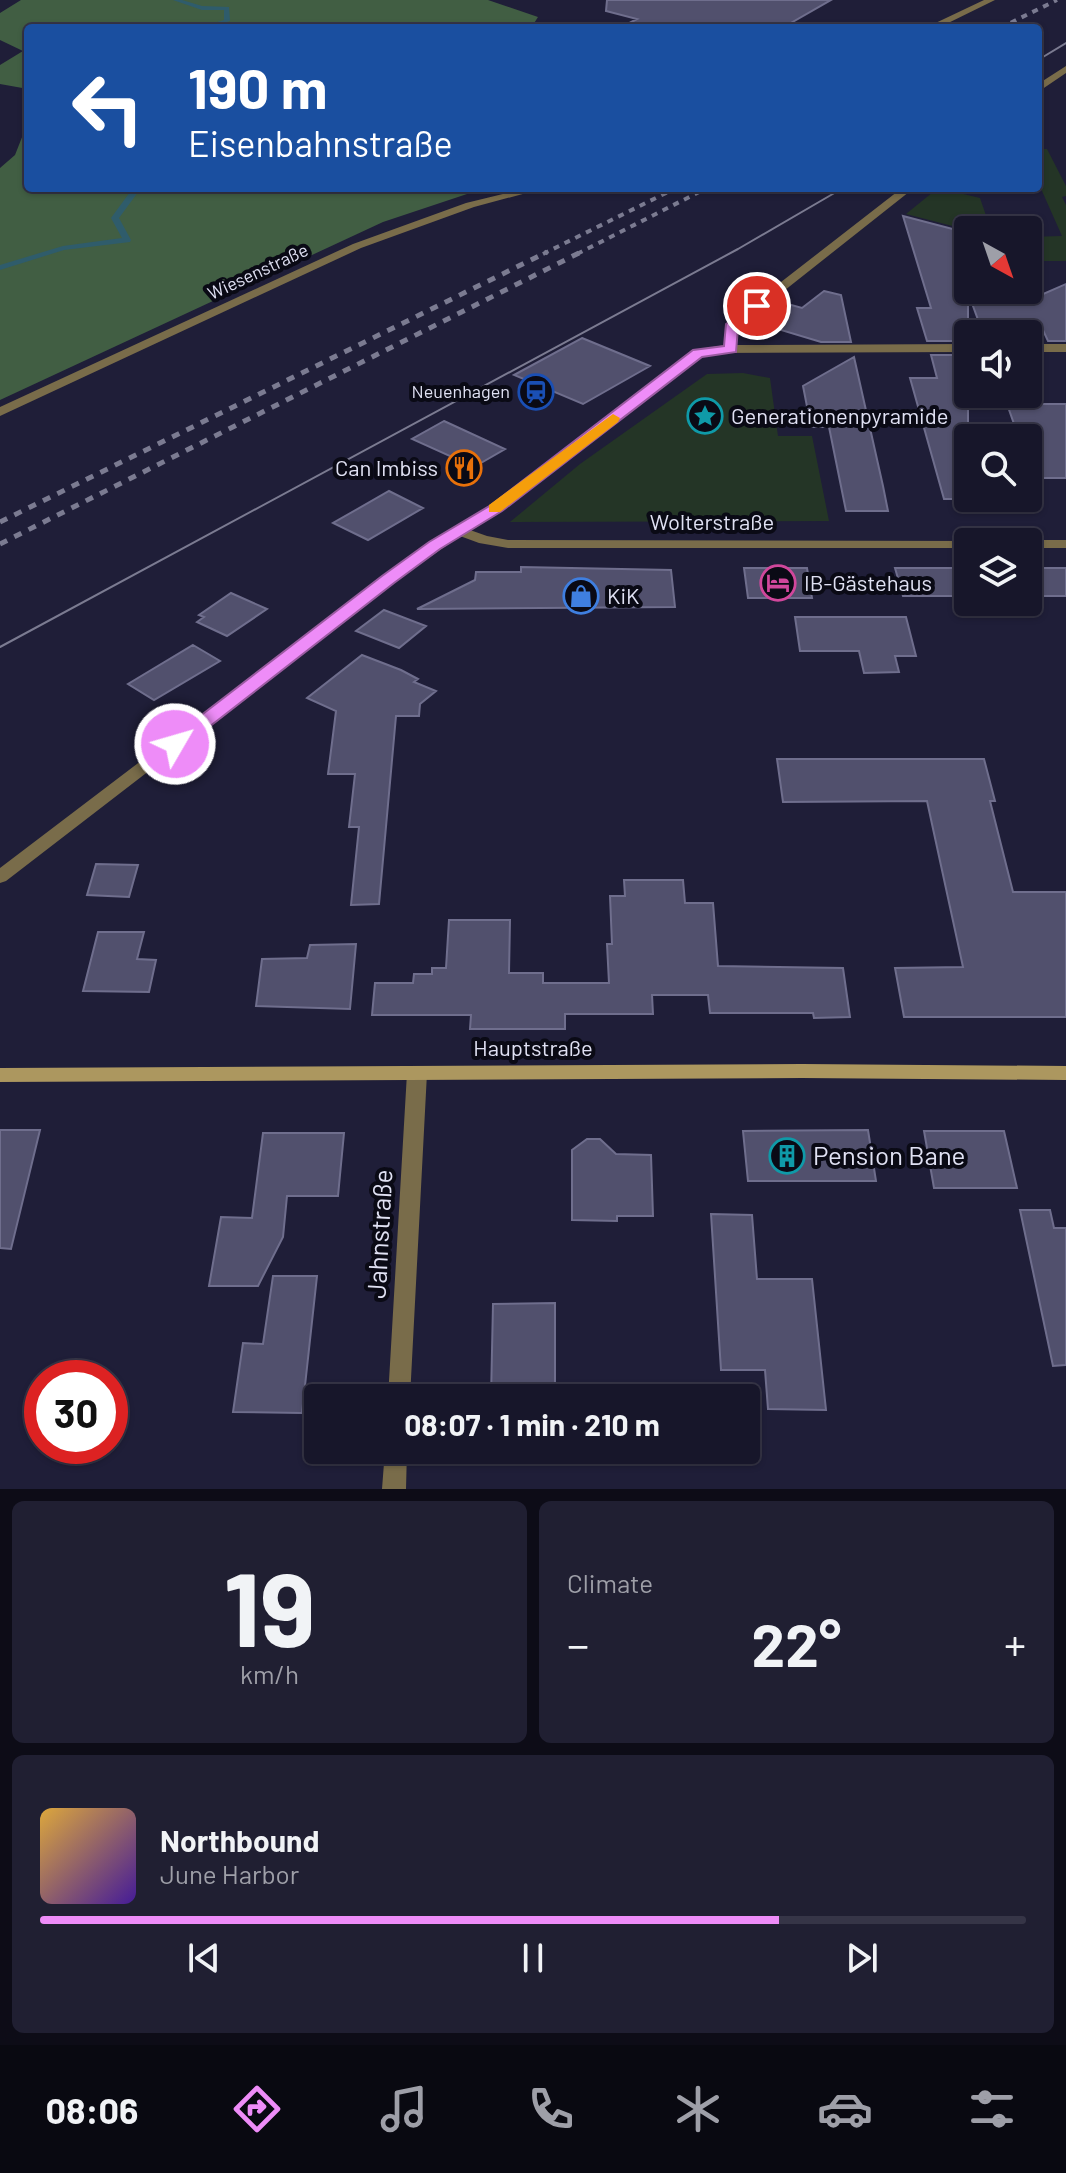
<!DOCTYPE html>
<html lang="en">
<head>
<meta charset="utf-8">
<style>
	:root { --surface:#17162a; --page:#201f32; --text:#f1f3f6; --muted:#9e9fa8; --line:#363547; --accent:#ee8cf8 }
	body { margin:0; font-family:Barlow,sans-serif; background:var(--page); color:var(--text); height:100vh; display:flex; flex-direction:column; font-size:30px; white-space:nowrap }
	* { box-sizing:border-box; margin:0 }
	p { font-size:26px; color:var(--muted) }
	.icon { flex:none; width:44px; height:44px; fill:none; stroke:currentColor; stroke-width:2; stroke-linecap:round; stroke-linejoin:round }
	.map { position:relative; height:1489px; overflow:hidden }
	.side { display:flex; flex-direction:column; gap:12px; padding:12px; background:#0d0c17; flex:1 }
	.side>* { flex:none }
	.top-card { position:absolute; left:24px; top:24px; width:1018px; height:168px; border-radius:8px; box-shadow:0 2px 6px #0004,0 0 0 2px var(--line); background:#1a4fa0; color:#fff; overflow:hidden }
	.needle { width:52px; rotate:140deg }
	.fabs { position:absolute; left:954px; top:216px; display:grid; gap:16px }
	.fabs a { display:grid; place-items:center; width:88px; height:88px; border-radius:8px; background:var(--surface); box-shadow:0 2px 6px #0004,0 0 0 2px var(--line); font-size:40px }
	.speed { position:absolute; left:24px; top:1360px; display:flex; gap:16px; font-size:40px; font-weight:700; text-align:center }
	.speed>* { display:grid; place-content:center; width:104px; height:104px; border-radius:50%; background:var(--surface); box-shadow:0 2px 6px #0004,0 0 0 2px var(--line); line-height:1 }
	.speed .limit { border:12px solid #d22; background:#fff; color:#111 }
	.pin { position:absolute; display:grid; place-items:center; width:68px; height:68px; color:#fff; margin:-34px; border:4px solid #fff; border-radius:50%; box-shadow:0 2px 8px #0007 }
	.me { position:absolute; width:88px; margin:-44px; rotate:52deg; stroke-linejoin:round; filter:drop-shadow(0 0 6px #0008) }
	.turn { display:flex; align-items:center; gap:28px; height:168px; padding:0 32px; font-size:36px }
	.turn .icon { width:104px; height:104px; stroke-width:2.5 }
	.turn b { display:block; font-size:56px; line-height:68px }
	.big { font-size:60px; font-weight:700; line-height:1.1 }
	.side .card { flex:1; display:flex; flex-direction:column; justify-content:center; gap:12px; min-width:0; padding:0 28px; border-radius:12px; background:var(--page) }
	.side .dial { align-items:center; gap:0 }
	.dial b { font-size:104px; line-height:1 }
	.song { display:flex; align-items:center; gap:24px }
	.cover { width:96px; height:96px; border-radius:12px; background:linear-gradient(135deg,hsl(40 70% 55%),hsl(260 70% 35%)) }
	.played { height:8px; border-radius:4px; background:linear-gradient(90deg,var(--accent) 75%,var(--line) 75%) }
	.keys { display:flex; justify-content:space-around; direction:ltr }
	.heat { display:flex; justify-content:space-between; align-items:center; font-size:44px; direction:ltr }
	.side .tiles { flex:1; display:grid; gap:12px; grid-template-columns:1fr 1fr }
	.card:last-child { grid-column:span 2 }
	.trip { position:absolute; left:304px; top:1384px; width:456px; height:80px; border-radius:8px; background:var(--surface); box-shadow:0 2px 6px #0004,0 0 0 2px var(--line); font-weight:700; line-height:80px; text-align:center }
	.tabs { display:flex; height:128px; justify-content:space-around; align-items:center; background:#090911; color:var(--muted) }
	.tabs .icon { width:56px; height:56px }
	.tabs .current { color:var(--accent) }
	.tabs b { font-size:36px; color:var(--text) }
	.map>svg:first-child { display:block }
	.green { fill:#243526 }
	.forest { fill:#415e43 }
	.lines { fill:none; stroke-linecap:round; stroke-linejoin:round }
	.stream { fill:#2f5c6b; fill-rule:evenodd }
	.building { fill:#51506d; stroke:#6f6e8d; stroke-width:2 }
	.street { fill:#796c4a; fill-rule:evenodd }
	.secondary { fill:#ac975f; fill-rule:evenodd }
	.tram { stroke:#7b7b91; stroke-width:2 }
	.rail-far1 { stroke:#7b7b91; stroke-width:4; stroke-dasharray:6 6; stroke-linecap:butt }
	.rail { stroke:#7b7b91; stroke-width:5; stroke-dasharray:8 8; stroke-linecap:butt }
	.route { fill:#ee8cf8; stroke:#9b5ba1; stroke-width:2 }
	.slow { fill:#f59e0b }
	.labels { text-anchor:middle; stroke-width:8; stroke-linejoin:round; paint-order:stroke }
	.far-street-label { font-size:18px; fill:#e0e1f3; stroke:#0a0a15 }
	.far-poi-label { font-size:18px; fill:#e0e1f3; stroke:#0a0a15; text-anchor:end }
	.poi-label { font-size:22px; fill:#e0e1f3; stroke:#0a0a15; text-anchor:start }
	.street-label { font-size:22px; fill:#e0e1f3; stroke:#0a0a15 }
	.near-poi-label { font-size:26px; fill:#e0e1f3; stroke:#0a0a15; text-anchor:start }
	.near-street-label { font-size:26px; fill:#e0e1f3; stroke:#0a0a15 }
</style>
</head>
<body>
<div class="map">
<svg width="1066" height="1489" viewBox="0 0 1066 1489">
	<rect width="100%" height="100%" fill="#1f1e38"/>
	<path class="green" d="M1038,149H1047L1066,186V196L1062,197L1066,205V261H1028V237L1062,236L1038,182Z
		M938,188L980,198L991,230H968L906,214Z
		M743,373L770,378L778,436H812L829,521L510,522L580,464L707,374Z"/>
	<path class="forest" d="M21,0H488L538,17L531,28H28V89L0,84V65L23,51L0,40V13Z
		M28,122V188H485L383,222L0,400V168L15,155Z"/>
	<g class="lines">
		<path class="stream" d="M173,0H182L202,6L229,7L230,21L208,28H198L224,20V10H202Z
			M133,188H141L119,218L131,240L130,242L64,250L0,270V265L63,246L122,238L111,218Z"/>
	</g>
	<path class="building" d="M607,0H831L782,28H620L637,19L606,11Z
		M903,216L968,233V341H927L917,308H931Z
		M1066,284V341H1048L1042,328H981L969,295H1041Z
		M824,291L841,295L851,342H821L761,324L788,304L802,308Z
		M582,338L650,366L583,404L514,375Z
		M931,355H968V454L962,455L964,462H968V499H944L910,378H937Z
		M854,357L883,486L888,511H846L829,427H811L803,386Z
		M1007,404H1066V478H1033L1028,464V438H1019Z
		M444,421L505,449L474,467L412,439Z
		M389,491L423,508L368,540L333,523Z
		M521,567L671,570L675,607L417,609L475,580L476,572H521Z
		M744,568H807L812,598H748Z
		M895,568H968V596H903Z
		M1028,568H1066V596H1028Z
		M231,593L267,609L227,636L197,622L204,617L199,615Z
		M384,610L426,626L399,648L356,631Z
		M795,617H906L916,656H895L899,672L864,673L859,651H800Z
		M193,645L220,661L154,700L128,684Z
		M362,655L401,670L418,679L414,682L436,691L420,704L419,716H396L379,904L351,905L359,827H349L355,774H328L336,711L307,698Z
		M777,759H984L995,801H990L1013,892H1066V1017H904L895,968L963,967L927,801L783,802Z
		M96,864L138,865L129,897L87,895Z
		M624,880H683L685,903H713L718,966L843,968L850,1017L814,1018L813,1013H710L708,995H652L653,1014H565V1029H470L471,1015H372L375,983H413L414,974H432V968H446L449,920H510L509,973H543V983H609L607,944H612L610,896H625Z
		M98,932H144L137,959L156,960L149,992L83,991Z
		M356,944L350,1009L256,1006L262,959L307,958L310,945Z
		M0,1130H40L11,1249L0,1248Z
		M868,1130L876,1181H748L743,1131Z
		M924,1131H1004L1017,1188H934Z
		M263,1133H344L338,1196H287L283,1237L258,1286H209L221,1217L252,1218Z
		M587,1139H600L616,1154L651,1155L653,1216H617V1221L572,1220V1150Z
		M1020,1210H1050L1054,1228H1066V1365L1053,1366Z
		M711,1214L752,1215L757,1279H812L826,1410L768,1409L765,1370H721Z
		M273,1276H317L302,1413L233,1412L243,1343L263,1344Z
		M555,1303V1398H491L493,1304Z"/>
	<g class="lines">
		<path class="street" d="M984,0H995L938,28H925Z
			M1066,66V73L1038,92V84Z
			M527,188H545L474,207L361,248L0,416V407L353,244L466,203Z
			M902,188H914L737,328V345L968,344V352L713,353L702,356L501,511L470,530L487,536L508,540L973,541L968,542V548H508L479,543L460,536L393,583L6,881L0,883V868L383,577L430,542L491,505L694,350L725,345L727,324Z
			M1028,344H1066V352H1028Z
			M1028,540H1066V548H1028V542H1022Z
			M417,1066L424,1068L427,1073L410,1398H388L407,1073L410,1068Z
			M385,1450H407L406,1489H382Z"/>
		<path class="secondary" d="M802,1064L1066,1066V1080L802,1078L0,1082V1068Z"/>
		<path class="tram" d="M1038,60L1066,43
			M0,647L738,249L843,188"/>
		<path class="rail-far1" d="M1000,28L1057,0
			M543,254L676,188
			M577,254L707,188"/>
		<path class="rail" d="M0,522L547,252
			M0,544L581,252"/>
	</g>
	<path class="route" d="M757,302L764,306L738,328L736,352L702,357L502,511L440,549L394,583L182,748H169L166,744L169,740L382,576L429,542L491,505L693,350L724,346L726,324Z"/>
	<path class="slow" d="M613,414L620,418L618,422L500,512H489V505Z"/>
	<defs>
		<symbol id="station-ring" viewBox="-11 -11 22 22"><circle r="9.5" fill="#0a0a15" stroke="#1a4fb4" stroke-width="1.5"/><path d="M-3-6H3Q5-6 5-4V2Q5 4 3 4L4.5 6H3L1.5 4h-3L-3 6H-4.5L-3 4Q-5 4-5 2V-4Q-5-6-3-6ZM-3.5-4v3h7v-3ZM-3.5 1v1.5H-2V1ZM2 1v1.5H3.5V1Z" fill="#1a4fb4"/></symbol>
		<symbol id="sight-ring" viewBox="-11 -11 22 22"><circle r="9.5" fill="#0a0a15" stroke="#0f9aa8" stroke-width="1.5"/><path d="M0-6L1.8-2.2L6-1.7L2.9 1.2L3.7 5.4L0 3.3L-3.7 5.4L-2.9 1.2L-6-1.7L-1.8-2.2Z" fill="#0f9aa8"/></symbol>
		<symbol id="restaurant-ring" viewBox="-11 -11 22 22"><circle r="9.5" fill="#0a0a15" stroke="#e8710a" stroke-width="1.5"/><path d="M-5-6h1v4h1v-4h1v4h1v-4h1v5L-1.5 .5V6h-2V.5L-5-1ZM5-6V6H3V1.5H1.5Q1.5-4 5-6Z" fill="#e8710a"/></symbol>
		<symbol id="hotel-ring" viewBox="-11 -11 22 22"><circle r="9.5" fill="#0a0a15" stroke="#d1479c" stroke-width="1.5"/><path d="M-6-4.5h1.5V1H6V5H4.5V3h-9V5H-6ZM-4 0a1.8 1.8 0 1 1 3.6 0ZM.5 0V-2.5h3Q6-2.5 6 0Z" fill="#d1479c"/></symbol>
		<symbol id="shop-ring" viewBox="-11 -11 22 22"><circle r="9.5" fill="#0a0a15" stroke="#3f7fe0" stroke-width="1.5"/><path d="M-5-2.5h2.3a2.7 3.5 0 0 1 5.4 0H5L5.5 6h-11ZM-1.5-2.5h3a1.5 2.3 0 0 0-3 0Z" fill="#3f7fe0"/></symbol>
		<symbol id="building-ring" viewBox="-11 -11 22 22"><circle r="9.5" fill="#0a0a15" stroke="#0f9aa8" stroke-width="1.5"/><path d="M-4-6H4V6H1V3H-1V6H-4ZM-2.5-4.3h1.7v1.8h-1.7ZM.8-4.3h1.7v1.8H.8ZM-2.5-1h1.7V.8h-1.7ZM.8-1h1.7V.8H.8Z" fill="#0f9aa8"/></symbol>
	</defs>
	<g fill-rule="evenodd">
		<use href="#station-ring" x="516" y="372" width="40" height="40"/>
		<use href="#sight-ring" x="685" y="396" width="40" height="40"/>
		<use href="#restaurant-ring" x="444" y="448" width="40" height="40"/>
		<use href="#hotel-ring" x="758" y="563" width="40" height="40"/>
		<use href="#shop-ring" x="561" y="576" width="40" height="40"/>
		<use href="#building-ring" x="767" y="1136" width="40" height="40"/>
	</g>
	<g class="labels">
		<g class="far-street-label">
			<text transform="translate(258 272) rotate(-25)" y="6">Wiesenstraße</text>
		</g>
		<g class="far-poi-label">
			<text x="510" y="398">Neuenhagen</text>
		</g>
		<g class="poi-label">
			<text x="731" y="424">Generationenpyramide</text>
			<text x="438" y="476" text-anchor="end">Can Imbiss</text>
			<text x="804" y="591">IB-Gästehaus</text>
			<text x="607" y="604">KiK</text>
		</g>
		<g class="street-label">
			<text x="712" y="530">Wolterstraße</text>
			<text x="533" y="1056">Hauptstraße</text>
		</g>
		<g class="near-poi-label">
			<text x="813" y="1165">Pension Bane</text>
		</g>
		<g class="near-street-label">
			<text transform="translate(380 1234) rotate(-87)" y="9">Jahnstraße</text>
		</g>
	</g>
</svg>
<div class="fabs">
<a><svg class="needle" viewBox="-14 -14 28 28"><path d="M0-13l5 13h-10z" fill="#e53935"/><path d="M0 13l5-13h-10z" fill="#9e9fa8"/></svg></a>
<a><svg class="icon" aria-label="sound" viewBox="0 0 24 24"><path d="M4 9h4l5-4v14l-5-4H4zM17 9q2 3 0 6"/></svg></a>
<a><svg class="icon" aria-label="search" viewBox="0 0 24 24"><circle cx="10" cy="10" r="6"/><path d="M15 15l6 6"/></svg></a>
<a><svg class="icon" aria-label="layers" viewBox="0 0 24 24"><path d="M12 4l9 5-9 5-9-5zM3 14l9 5 9-5"/></svg></a>
</div>
<div class="speed"><div class="limit">30</div></div>
<div class="pin" style="left:757px;top:306px;background:#d93025"><svg class="icon" aria-label="arrive" viewBox="0 0 24 24"><path d="M6 21V4h12l-3 4 3 4H6"/></svg></div>
<svg class="me" style="left:175px;top:744px" viewBox="-20 -20 40 40"><circle r="17" fill="#ee8cf8" stroke="#fff" stroke-width="3"/><path d="M0-11L8 9 0 5-8 9z" fill="#fff"/></svg>
<div class="trip">08:07 · 1 min · 210 m</div>
<div class="top-card">
<div class="turn"><svg class="icon" aria-label="left" viewBox="0 0 24 24"><path d="M17 20v-9H6M10 6l-5 5 5 5"/></svg><div><b>190 m</b>Eisenbahnstraße</div></div>
</div>
</div>
<section class="side">
<div class="tiles">
<div class="card dial"><b>19</b><p>km/h</p></div>
<div class="card"><p>Climate</p>
<div class="heat"><a>−</a><b class="big">22°</b><a>+</a></div>
</div>
<div class="card">
<div class="song"><i class="cover"></i><div><b>Northbound</b><p>June Harbor</p></div></div>
<div class="played"></div>
<div class="keys"><svg class="icon" aria-label="previous" viewBox="0 0 24 24"><path d="M18 5L8 12l10 7zM5 5v14"/></svg><svg class="icon" aria-label="pause" viewBox="0 0 24 24"><path d="M8 5v14M16 5v14"/></svg><svg class="icon" aria-label="next" viewBox="0 0 24 24"><path d="M6 5l10 7-10 7zM19 5v14"/></svg></div>
</div>
</div>
</section>
<nav class="tabs">
<b>08:06</b>
<svg class="icon current" aria-label="directions" viewBox="0 0 24 24"><path d="M12 3l9 9-9 9-9-9zM9 14v-3h6M13 9l2 2-2 2"/></svg>
<svg class="icon" aria-label="music" viewBox="0 0 24 24"><path d="M9 18V5l10-2v13"/><circle cx="6" cy="18" r="3"/><circle cx="16" cy="16" r="3"/></svg>
<svg class="icon" aria-label="phone" viewBox="0 0 24 24"><path d="M5 4h4l2 5-3 2q2 4 5 5l2-3 5 2v4C11 20 4 13 5 4z"/></svg>
<svg class="icon" aria-label="climate" viewBox="0 0 24 24"><path d="M12 3v18M4 7l16 10M4 17L20 7"/></svg>
<svg class="icon" aria-label="car" viewBox="0 0 24 24"><path d="M5 17H2v-5l4-1 3-4h7l3 4 3 1v5h-3M9 17h6M6 11h13"/><circle cx="7" cy="17" r="2"/><circle cx="17" cy="17" r="2"/></svg>
<svg class="icon" aria-label="filters" viewBox="0 0 24 24"><path d="M4 7h16M4 17h16"/><circle cx="9" cy="7" r="2"/><circle cx="15" cy="17" r="2"/></svg>
</nav>
</body>
</html>
